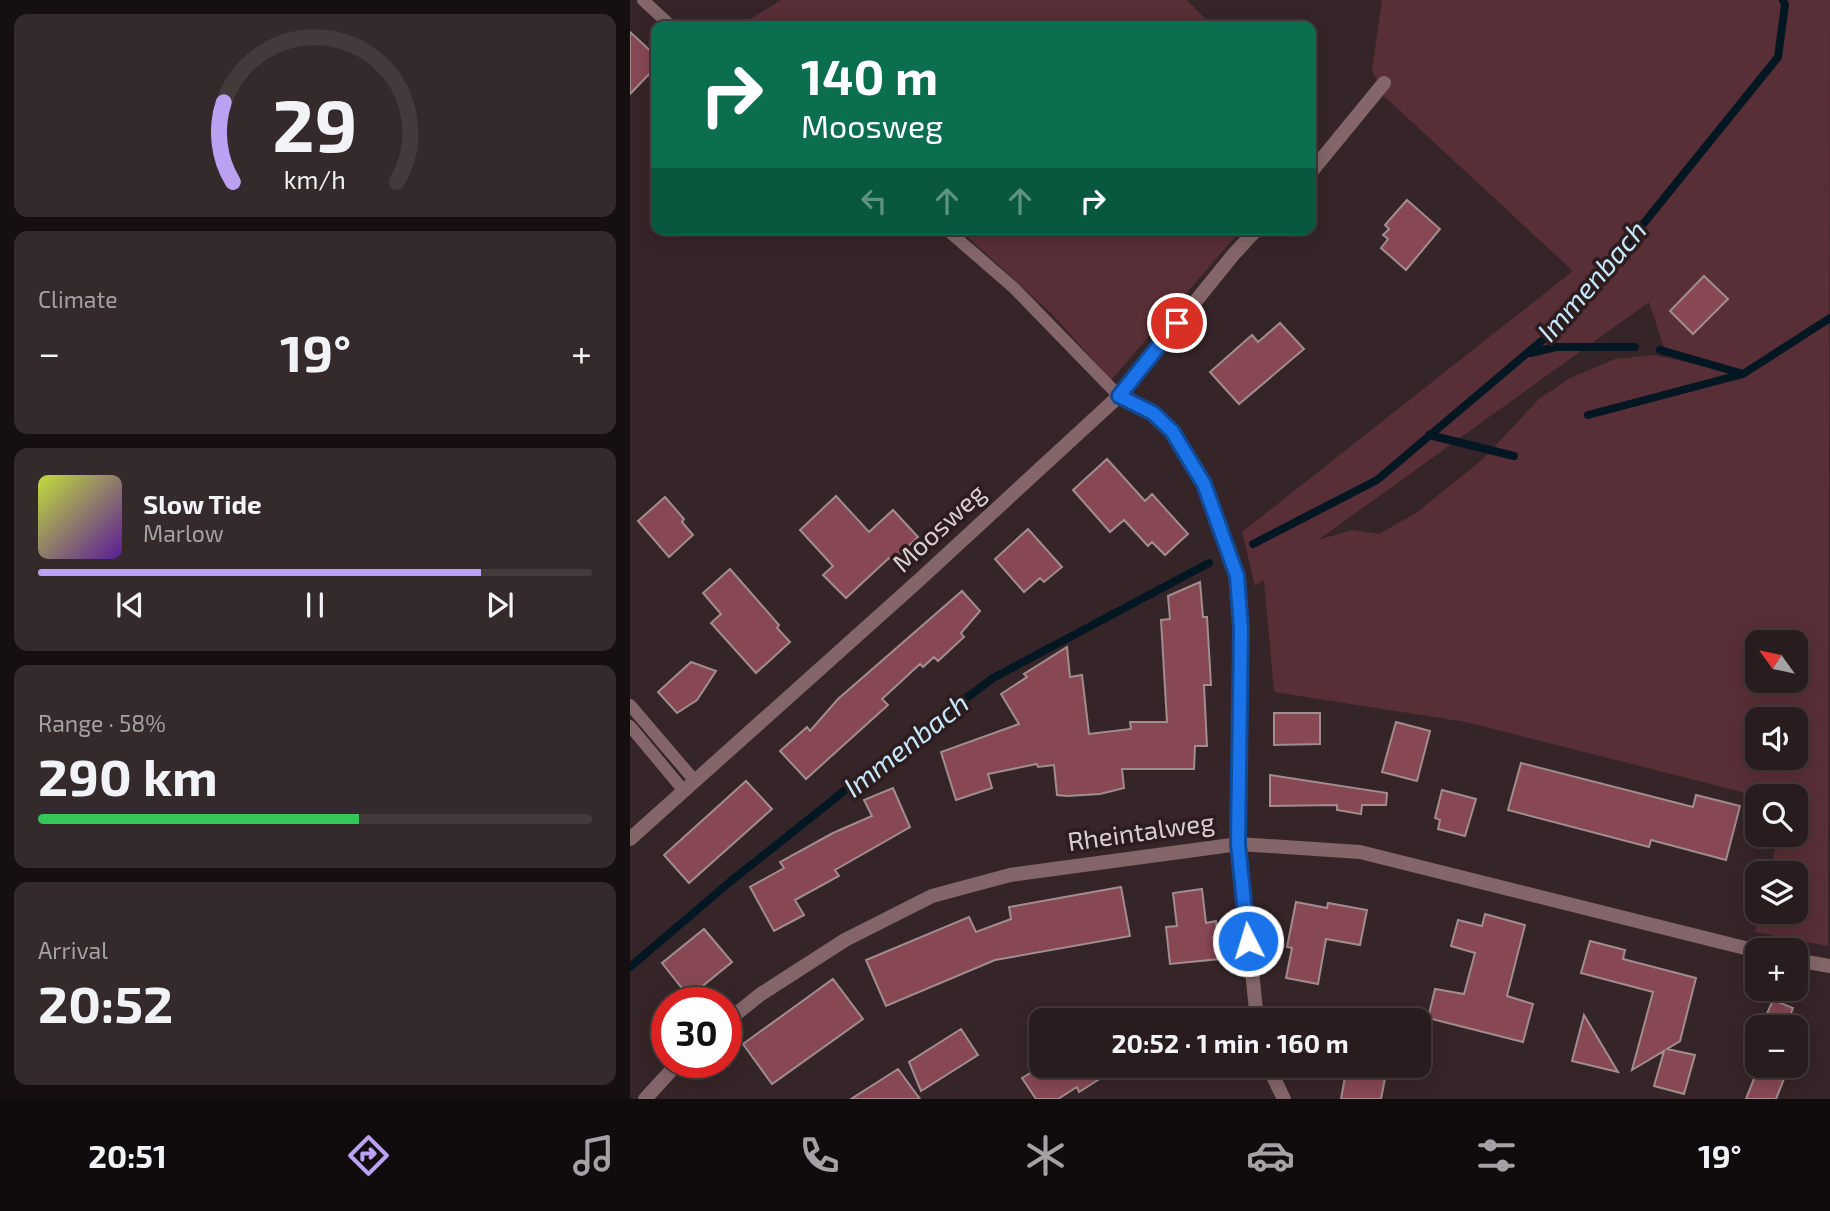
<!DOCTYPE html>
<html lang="en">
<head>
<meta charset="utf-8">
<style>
	:root { --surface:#281c1e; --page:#34292b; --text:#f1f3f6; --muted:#a5a1a4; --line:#443a3c; --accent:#bca0f2 }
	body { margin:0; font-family:"Exo 2",sans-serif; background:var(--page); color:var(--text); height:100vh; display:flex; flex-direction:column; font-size:26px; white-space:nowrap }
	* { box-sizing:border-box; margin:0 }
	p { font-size:23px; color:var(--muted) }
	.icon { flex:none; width:38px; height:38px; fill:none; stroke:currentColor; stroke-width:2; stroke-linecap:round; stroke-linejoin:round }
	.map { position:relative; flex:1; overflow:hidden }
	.panel { display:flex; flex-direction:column; gap:14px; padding:14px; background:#160f10; width:630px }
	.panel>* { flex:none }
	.top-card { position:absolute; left:21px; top:21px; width:665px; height:214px; border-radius:14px; box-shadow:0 4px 18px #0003,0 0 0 2px var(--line); background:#0b6e4f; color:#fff; overflow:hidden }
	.needle { width:46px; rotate:303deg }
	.tools { position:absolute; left:1115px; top:630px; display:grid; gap:14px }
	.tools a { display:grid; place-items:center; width:63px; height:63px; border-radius:14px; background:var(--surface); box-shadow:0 4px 18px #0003,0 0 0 2px var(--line); font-size:35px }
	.speed { position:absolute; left:21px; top:987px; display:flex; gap:14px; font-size:35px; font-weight:700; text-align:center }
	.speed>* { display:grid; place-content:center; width:91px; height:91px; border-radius:50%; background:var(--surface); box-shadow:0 4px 18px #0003,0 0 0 2px var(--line); line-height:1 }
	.speed .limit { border:10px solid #d22; background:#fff; color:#111 }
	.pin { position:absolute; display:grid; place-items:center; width:60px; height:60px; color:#fff; margin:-30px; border:4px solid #fff; border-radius:50%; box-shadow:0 2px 7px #0007 }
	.me { position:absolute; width:77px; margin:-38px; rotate:355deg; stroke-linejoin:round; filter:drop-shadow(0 0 5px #0008) }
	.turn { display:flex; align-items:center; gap:24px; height:147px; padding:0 35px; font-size:32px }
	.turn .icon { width:91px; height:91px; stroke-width:2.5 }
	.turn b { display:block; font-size:49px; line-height:60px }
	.lanes { display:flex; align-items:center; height:66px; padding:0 35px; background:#0003; justify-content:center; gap:35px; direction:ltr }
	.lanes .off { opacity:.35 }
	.big { font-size:52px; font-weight:700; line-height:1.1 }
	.panel .widget { flex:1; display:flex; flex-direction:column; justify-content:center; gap:10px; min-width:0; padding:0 24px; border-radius:14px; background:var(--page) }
	.panel .dial { align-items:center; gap:0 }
	.dial svg { height:182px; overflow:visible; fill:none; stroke:var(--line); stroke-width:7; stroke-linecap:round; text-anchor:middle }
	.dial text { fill:var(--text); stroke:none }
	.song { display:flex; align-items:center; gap:21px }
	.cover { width:84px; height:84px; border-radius:10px; background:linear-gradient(135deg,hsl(70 70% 55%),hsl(270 70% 35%)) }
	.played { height:7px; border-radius:4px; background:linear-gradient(90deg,var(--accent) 80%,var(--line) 80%) }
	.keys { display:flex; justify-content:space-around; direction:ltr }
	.heat { display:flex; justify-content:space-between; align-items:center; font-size:38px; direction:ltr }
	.charge { height:10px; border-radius:5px; background:linear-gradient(90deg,#34c759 58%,var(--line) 0) }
	.trip { position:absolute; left:399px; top:1008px; width:402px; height:70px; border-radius:14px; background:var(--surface); box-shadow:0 4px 18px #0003,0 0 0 2px var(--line); font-weight:700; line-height:70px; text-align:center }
	.tab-bar { display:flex; height:112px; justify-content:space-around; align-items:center; background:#100b0c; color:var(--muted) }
	.tab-bar .icon { width:49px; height:49px }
	.tab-bar .current { color:var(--accent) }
	.tab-bar b { font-size:32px; color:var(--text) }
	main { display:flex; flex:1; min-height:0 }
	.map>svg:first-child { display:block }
	.green { fill:#592f37; fill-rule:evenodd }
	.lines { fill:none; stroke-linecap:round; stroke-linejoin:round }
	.stream { stroke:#031722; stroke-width:8 }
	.building { fill:#874854; stroke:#a18c8f; stroke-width:2 }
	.service { stroke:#84666a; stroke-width:12 }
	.minor { stroke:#84666a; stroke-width:14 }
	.route-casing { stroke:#114b97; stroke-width:18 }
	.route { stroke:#1a73e8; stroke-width:12 }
	.labels { text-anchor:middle; stroke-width:7; stroke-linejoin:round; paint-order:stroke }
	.street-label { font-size:26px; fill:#d9cecf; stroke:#2c1c1e }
	.water-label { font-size:28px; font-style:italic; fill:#c4e7fc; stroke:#2c1c1e }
</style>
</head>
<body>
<main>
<section class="panel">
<div class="widget dial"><svg viewBox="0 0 100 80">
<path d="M14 69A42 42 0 1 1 86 69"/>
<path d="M14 69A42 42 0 0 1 10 34" stroke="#bca0f2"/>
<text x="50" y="56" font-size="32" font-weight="700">29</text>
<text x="50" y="72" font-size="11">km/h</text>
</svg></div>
<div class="widget"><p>Climate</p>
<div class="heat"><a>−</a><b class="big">19°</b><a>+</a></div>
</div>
<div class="widget">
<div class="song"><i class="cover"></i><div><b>Slow Tide</b><p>Marlow</p></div></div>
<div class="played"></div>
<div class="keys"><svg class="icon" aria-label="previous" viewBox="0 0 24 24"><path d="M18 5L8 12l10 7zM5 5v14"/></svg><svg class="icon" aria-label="pause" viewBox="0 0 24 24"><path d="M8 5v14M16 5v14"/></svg><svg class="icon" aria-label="next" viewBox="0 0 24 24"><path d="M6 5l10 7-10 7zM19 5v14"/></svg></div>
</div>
<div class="widget"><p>Range · 58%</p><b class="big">290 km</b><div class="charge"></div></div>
<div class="widget"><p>Arrival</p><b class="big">20:52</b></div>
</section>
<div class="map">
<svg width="1200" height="1099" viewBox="0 0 1200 1099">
	<rect width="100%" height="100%" fill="#362528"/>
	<path class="green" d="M151,0H557L582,26H109Z
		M752,0H1200L1198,946L1125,932L1130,912H1166V873H1139L1149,835H1166V796H1128L836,722L644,692L634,580L625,586L612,532L943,271L754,96L742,70ZM1019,302L1037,357L1113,372L1131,364L1113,374L1023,355L985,359L940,378L909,399L852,460L786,513L749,534L722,530L688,540ZM1127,642H1166V681H1127ZM1127,719H1166V758H1127Z
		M329,229H612L481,380L422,314Z"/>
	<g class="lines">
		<path class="stream" d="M1030,350L1110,373
			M900,353L926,347H1005
			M958,415L1113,374L1200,318
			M799,435L884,456
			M623,544L747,480L934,322L1148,57L1155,5L1153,0
			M0,967L101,881L238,772L363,678L579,563"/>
	</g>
	<path class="building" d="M0,32L26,56V67L0,94Z
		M777,200L810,229L776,270L751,248L758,239L753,235L759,229L755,225Z
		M1074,276L1098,299L1063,334L1040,311Z
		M650,323L674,349L609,404L580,372L622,335L628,342Z
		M477,459L515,501L522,494L558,534L535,555L522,542L518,546L494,520L480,532L443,490Z
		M206,496L239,532L263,510L288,537L262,562L259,558L216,598L193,575L203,566L170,530Z
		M35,497L54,519L52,522L63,535L39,557L8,521Z
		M398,529L432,567L414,582L410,578L394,592L365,559Z
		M100,569L149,625L147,628L160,642L126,673L81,623L91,614L73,593Z
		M570,582L573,617H577L581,685H574L577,746H565L564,769H492L494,788L470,794L437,796L427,795L424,765L408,767L407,764L358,774L362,788L326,800L311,752L389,724L371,694L397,677L394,674L437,647L440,677L452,675L459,734L501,729L500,722H537L531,620L540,619L538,596Z
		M332,591L350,611L331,633L334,637L308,661L304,657L293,667L290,664L252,699L258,705L176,779L150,751L177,727L180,731L208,699Z
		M61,662L86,671L67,700L47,713L28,692Z
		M644,713H690V744L644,745Z
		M766,722L800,731L787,781L752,772Z
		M891,763L1063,807L1066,795L1110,806L1096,860L1021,840L1019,847L878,810Z
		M640,775L757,793L756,805H732L731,814L707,810V805L640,806Z
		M116,781L142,809L59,883L34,855Z
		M263,788L280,827L205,870L209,876L165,900L174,915L144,931L120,887L154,868L150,862L203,833L242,816L234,800Z
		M812,790L846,799L835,836L808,829L810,820L805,818Z
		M491,887L500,936L365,960L256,1006L236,960L339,917L346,932L381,919L379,907Z
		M572,889L576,923L586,921L590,959L540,964L536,927L547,926L543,893Z
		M666,902L697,908L698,903L737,910L730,945L696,939L688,984L656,978L662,948L657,947Z
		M855,914L895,925L877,996L903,1004L893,1042L798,1018L805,989L834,994L845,953L821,946L828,920L852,926Z
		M74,929L102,962L59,997L32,963Z
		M960,941L995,950L993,959L1066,978L1050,1041L1037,1049L1065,1055L1054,1094L1024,1086L1034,1051L1002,1070L1023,992L951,973Z
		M203,979L233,1019L142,1084L113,1044Z
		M1143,1000L1163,1008L1160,1016L1177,1023L1166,1050V1027H1131Z
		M954,1015L988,1072L942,1061Z
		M331,1029L348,1055L291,1091L279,1062Z
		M412,1066H490L449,1092L447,1087L428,1099H406L392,1078Z
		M717,1066L757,1068L751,1099H711Z
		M1129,1066H1159L1146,1099H1116Z
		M268,1069L290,1099H221L257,1076Z"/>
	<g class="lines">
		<path class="service" d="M13,0L41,26
			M316,229L384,288L489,396
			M0,705L65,781
			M0,726L54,791"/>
		<path class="minor" d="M681,172L754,83
			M489,396L523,413L542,431L574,484L607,576L611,629L609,844L627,1020
			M0,839L287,582L489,396L603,255L627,229
			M1166,960L1200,966
			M96,1022L131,994L215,940L302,896L380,875L609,844L730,852L1127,951
			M638,1066L654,1099
			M15,1099L49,1062"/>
	</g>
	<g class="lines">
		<defs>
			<path id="route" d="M547,323L489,396L523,413L542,431L574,484L607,576L611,629L608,844L618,941"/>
		</defs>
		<use href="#route" class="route-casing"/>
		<use href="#route" class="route"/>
	</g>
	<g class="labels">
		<g class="street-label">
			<text transform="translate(309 528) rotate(-43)" y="9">Moosweg</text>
			<text transform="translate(511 832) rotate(-8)" y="9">Rheintalweg</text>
		</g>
		<g class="water-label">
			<text transform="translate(962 281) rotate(-49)" y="10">Immenbach</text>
			<text transform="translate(276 745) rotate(-38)" y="10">Immenbach</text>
		</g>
	</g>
</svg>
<div class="tools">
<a><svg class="needle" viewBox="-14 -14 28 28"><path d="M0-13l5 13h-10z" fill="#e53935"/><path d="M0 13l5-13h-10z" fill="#a5a1a4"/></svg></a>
<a><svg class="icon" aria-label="sound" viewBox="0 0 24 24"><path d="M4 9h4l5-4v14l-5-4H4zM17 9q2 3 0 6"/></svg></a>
<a><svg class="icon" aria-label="search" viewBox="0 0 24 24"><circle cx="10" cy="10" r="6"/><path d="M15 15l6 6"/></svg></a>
<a><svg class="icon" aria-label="layers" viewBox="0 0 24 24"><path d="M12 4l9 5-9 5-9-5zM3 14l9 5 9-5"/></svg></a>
<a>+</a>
<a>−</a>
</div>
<div class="speed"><div class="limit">30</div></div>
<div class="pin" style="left:547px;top:323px;background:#d93025"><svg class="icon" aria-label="arrive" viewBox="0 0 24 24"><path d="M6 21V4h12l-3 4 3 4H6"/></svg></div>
<svg class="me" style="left:618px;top:941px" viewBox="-20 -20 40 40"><circle r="17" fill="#1a73e8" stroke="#fff" stroke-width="3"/><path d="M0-11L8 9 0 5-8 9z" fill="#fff"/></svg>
<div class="trip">20:52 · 1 min · 160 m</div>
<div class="top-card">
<div class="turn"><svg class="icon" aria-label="right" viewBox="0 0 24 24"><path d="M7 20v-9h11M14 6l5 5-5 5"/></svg><div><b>140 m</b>Moosweg</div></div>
<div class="lanes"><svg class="icon off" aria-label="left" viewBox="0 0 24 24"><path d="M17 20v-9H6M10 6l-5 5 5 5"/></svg><svg class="icon off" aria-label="ahead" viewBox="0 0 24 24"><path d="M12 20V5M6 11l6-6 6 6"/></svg><svg class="icon off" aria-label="ahead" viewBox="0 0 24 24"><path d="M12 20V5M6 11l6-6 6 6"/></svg><svg class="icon" aria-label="right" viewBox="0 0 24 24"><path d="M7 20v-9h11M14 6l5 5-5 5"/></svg></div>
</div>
</div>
</main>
<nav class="tab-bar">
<b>20:51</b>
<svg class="icon current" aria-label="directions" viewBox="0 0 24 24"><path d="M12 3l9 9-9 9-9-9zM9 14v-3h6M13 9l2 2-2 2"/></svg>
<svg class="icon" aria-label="music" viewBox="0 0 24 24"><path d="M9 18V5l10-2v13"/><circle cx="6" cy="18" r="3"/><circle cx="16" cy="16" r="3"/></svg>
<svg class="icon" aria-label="phone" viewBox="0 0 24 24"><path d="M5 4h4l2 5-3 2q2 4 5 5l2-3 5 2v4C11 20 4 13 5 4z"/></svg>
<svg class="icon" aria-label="climate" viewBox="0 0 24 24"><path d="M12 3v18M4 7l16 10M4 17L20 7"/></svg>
<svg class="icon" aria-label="car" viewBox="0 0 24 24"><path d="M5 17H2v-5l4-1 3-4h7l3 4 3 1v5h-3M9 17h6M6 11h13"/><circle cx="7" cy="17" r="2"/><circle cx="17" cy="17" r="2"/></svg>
<svg class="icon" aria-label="filters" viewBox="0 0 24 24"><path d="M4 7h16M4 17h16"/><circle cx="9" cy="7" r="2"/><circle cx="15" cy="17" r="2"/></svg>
<b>19°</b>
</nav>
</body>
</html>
